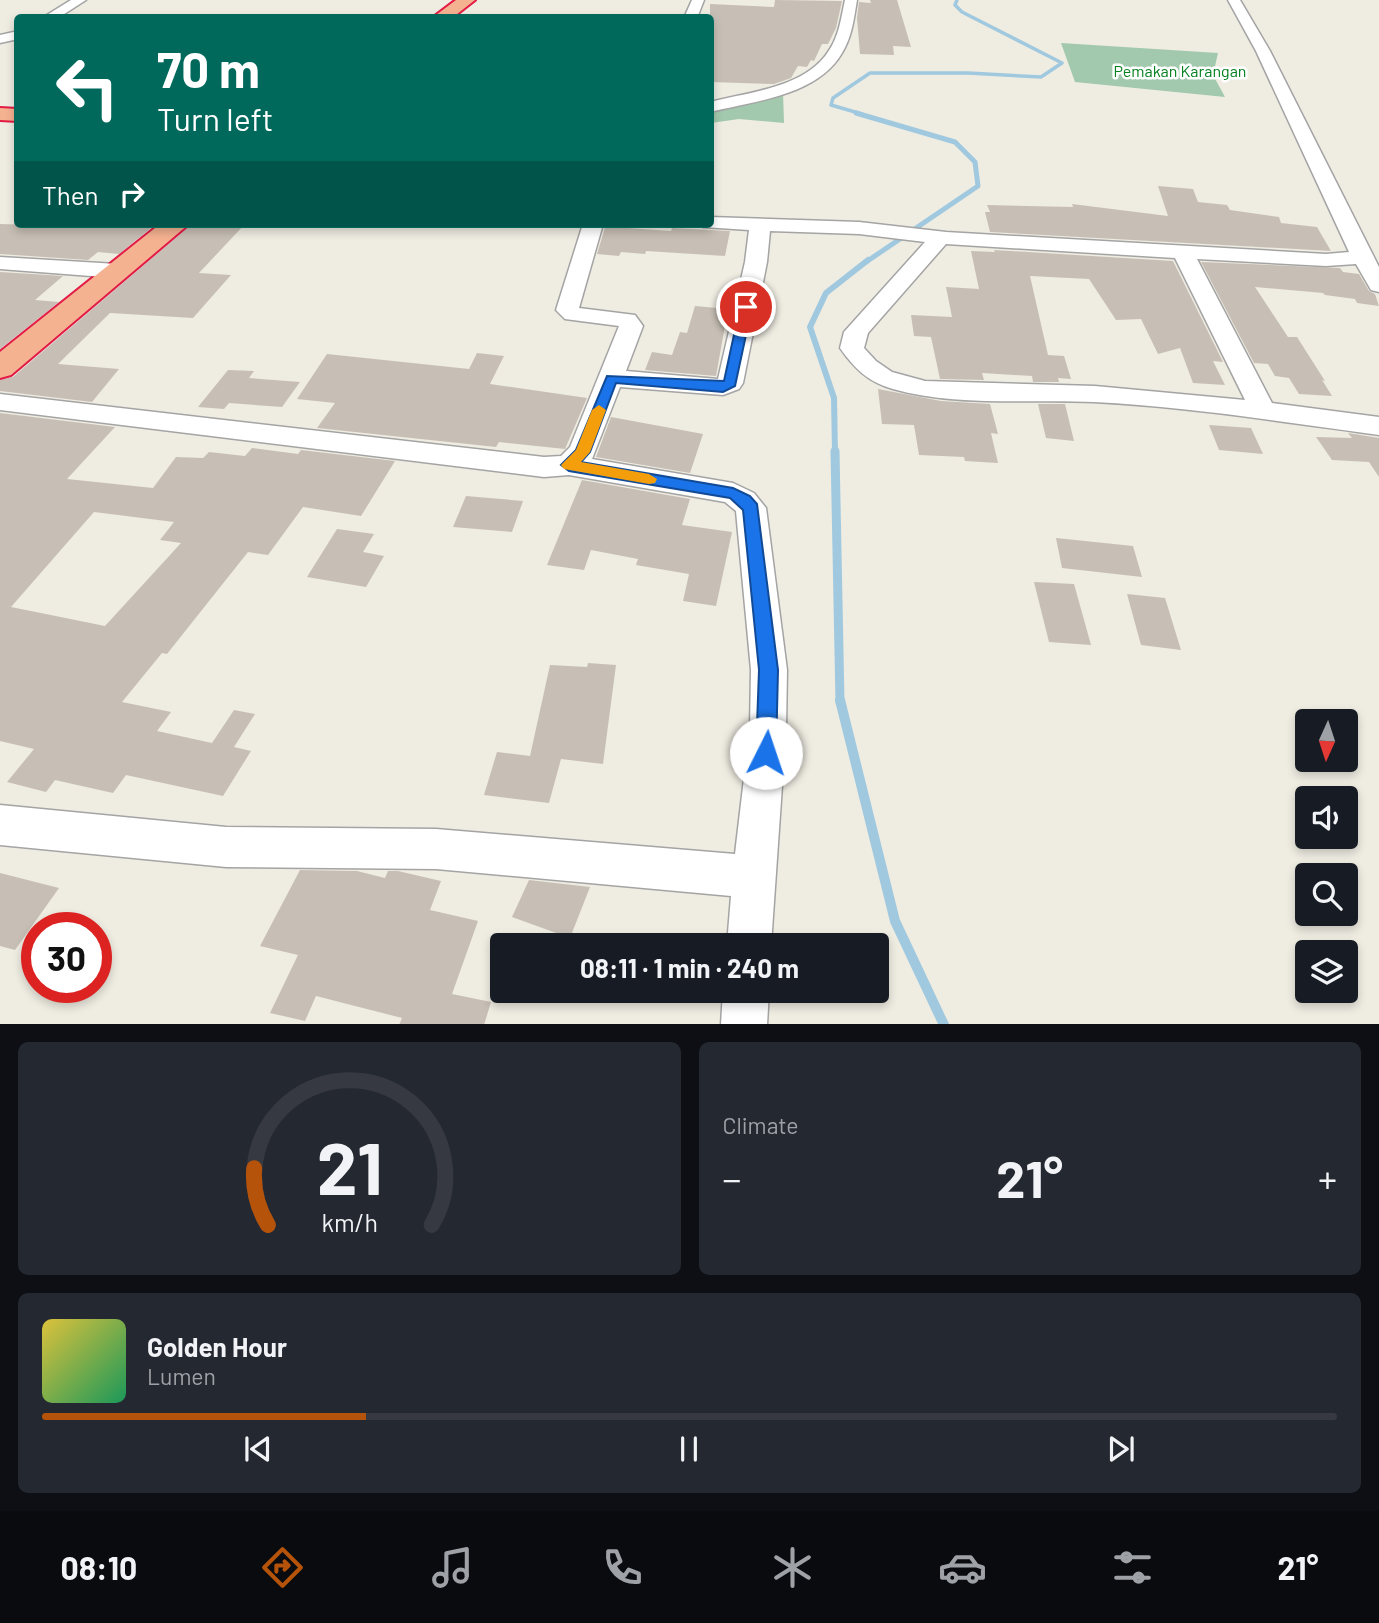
<!DOCTYPE html>
<html lang="en">
<head>
<meta charset="utf-8">
<style>
	:root { --surface:#171b24; --page:#242831; --text:#f1f3f6; --muted:#9ea1a6; --line:#363941; --accent:#b45309 }
	body { margin:0; font-family:Barlow,sans-serif; background:var(--page); color:var(--text); height:100vh; display:flex; flex-direction:column; font-size:26px; white-space:nowrap }
	* { box-sizing:border-box; margin:0 }
	p { font-size:23px; color:var(--muted) }
	.icon { flex:none; width:38px; height:38px; fill:none; stroke:currentColor; stroke-width:2; stroke-linecap:round; stroke-linejoin:round }
	.map { position:relative; height:1024px; overflow:hidden }
	.side { display:flex; flex-direction:column; gap:18px; padding:18px; background:#0d0f14; flex:1 }
	.side>* { flex:none }
	.guide { position:absolute; left:14px; top:14px; width:700px; height:214px; border-radius:7px; box-shadow:0 4px 10px #0003; background:#00695c; color:#fff; overflow:hidden }
	.needle { width:46px; rotate:183deg }
	.fabs { position:absolute; left:1295px; top:709px; display:grid; gap:14px }
	.fabs a { display:grid; place-items:center; width:63px; height:63px; border-radius:7px; background:var(--surface); box-shadow:0 4px 10px #0003; font-size:35px }
	.speed { position:absolute; left:21px; top:912px; display:flex; gap:14px; font-size:35px; font-weight:700; text-align:center }
	.speed>* { display:grid; place-content:center; width:91px; height:91px; border-radius:50%; background:var(--surface); box-shadow:0 4px 10px #0003; line-height:1 }
	.speed .limit { border:10px solid #d22; background:#fff; color:#111 }
	.pin { position:absolute; display:grid; place-items:center; width:60px; height:60px; color:#fff; margin:-30px; border:4px solid #fff; border-radius:50%; box-shadow:0 2px 7px #0007 }
	.me { position:absolute; width:77px; margin:-38px; rotate:4deg; stroke-linejoin:round; filter:drop-shadow(0 0 5px #0008) }
	.turn { display:flex; align-items:center; gap:24px; height:147px; padding:0 28px; font-size:32px }
	.turn .icon { width:91px; height:91px; stroke-width:2.5 }
	.turn b { display:block; font-size:49px; line-height:60px }
	.then { display:flex; align-items:center; height:66px; padding:0 28px; background:#0003; gap:14px; font-size:26px }
	.big { font-size:52px; font-weight:700; line-height:1.1 }
	.side .widget { flex:1; display:flex; flex-direction:column; justify-content:center; gap:10px; min-width:0; padding:0 24px; border-radius:10px; background:var(--page) }
	.side .dial { align-items:center; gap:0 }
	.dial svg { height:182px; overflow:visible; fill:none; stroke:var(--line); stroke-width:7; stroke-linecap:round; text-anchor:middle }
	.dial text { fill:var(--text); stroke:none }
	.song { display:flex; align-items:center; gap:21px }
	.cover { width:84px; height:84px; border-radius:10px; background:linear-gradient(135deg,hsl(50 70% 55%),hsl(150 70% 35%)) }
	.played { height:7px; border-radius:4px; background:linear-gradient(90deg,var(--accent) 25%,var(--line) 25%) }
	.keys { display:flex; justify-content:space-around; direction:ltr }
	.heat { display:flex; justify-content:space-between; align-items:center; font-size:38px; direction:ltr }
	.side .tiles { flex:1; display:grid; gap:18px; grid-template-columns:1fr 1fr }
	.widget:last-child { grid-column:span 2 }
	.trip { position:absolute; left:490px; top:933px; width:399px; height:70px; border-radius:7px; background:var(--surface); box-shadow:0 4px 10px #0003; font-weight:700; line-height:70px; text-align:center }
	.tabs { display:flex; height:112px; justify-content:space-around; align-items:center; background:#090b0e; color:var(--muted) }
	.tabs .icon { width:49px; height:49px }
	.tabs .selected { color:var(--accent) }
	.tabs b { font-size:32px; color:var(--text) }
	.map>svg:first-child { display:block }
	.cemetery { fill:#a2c9ad }
	.lines { fill:none; stroke-linecap:round; stroke-linejoin:round }
	.stream-far4 { stroke:#a0c9df; stroke-width:3.5 }
	.stream-far3 { stroke:#a0c9df; stroke-width:5 }
	.stream-far2 { stroke:#a0c9df; stroke-width:6 }
	.stream-far1 { stroke:#a0c9df; stroke-width:9 }
	.stream { stroke:#a0c9df; stroke-width:10 }
	.building { fill:#c7bfb5; fill-rule:evenodd }
	.minor-casing { stroke:#a4a4a4; stroke-width:3 }
	.trunk-casing { stroke:#e21a46; stroke-width:4 }
	.minor { fill:#fff; fill-rule:evenodd }
	.trunk { fill:#f5b291; fill-rule:evenodd }
	.route { fill:#1a73e8; stroke:#114b97; stroke-width:2 }
	.slow { fill:#f59e0b }
	.labels { text-anchor:middle; stroke-width:5; stroke-linejoin:round; paint-order:stroke }
	.far-park-label { font-size:16px; fill:#05801f; stroke:#fff }
</style>
</head>
<body>
<div class="map">
<svg width="1379" height="1025" viewBox="0 0 1379 1025">
	<rect width="100%" height="100%" fill="#efece2"/>
	<path class="cemetery" d="M1061,43L1218,53L1213,75L1225,97L1075,82Z
		M783,92L784,123L739,119L711,123L710,110Z"/>
	<g class="lines">
		<path class="stream-far4" d="M684,18L693,0
			M862,114L831,105L833,98L870,73H968L1041,77L1062,63L962,12L955,5L957,0"/>
		<path class="stream-far3" d="M856,113L955,142L975,162L978,186L866,262"/>
		<path class="stream-far2" d="M835,453L834,398L810,327L826,293L868,260"/>
		<path class="stream-far1" d="M835,451L840,702"/>
		<path class="stream" d="M840,700L895,921L944,1025"/>
	</g>
	<path class="building" d="M775,0L842,1L836,28L828,44H822L814,61L811,60L807,67L798,66L791,78L774,84L710,82V4L774,7Z
		M870,0H897L911,47L893,46L894,55L860,54L857,18L859,2L871,3Z
		M1158,186L1193,189L1198,202L1227,205L1230,210L1279,217L1281,223L1317,227L1331,251L990,232L985,212H990L987,205L1073,207L1072,204L1168,216Z
		M0,224L103,227L107,224H156L119,254L98,252L88,260L0,254Z
		M192,224H245L199,273L231,275L193,318L110,313L58,364L119,369L92,402L0,391V380L13,377Z
		M606,224H630L628,228L671,231L672,228L730,231L725,256L646,251L645,254L621,252L619,256L597,254Z
		M994,250L1173,261L1223,362L1213,361L1225,385L1193,383L1180,348L1158,354L1141,319L1116,320L1089,279L1030,276L1048,355L1064,356L1071,379L1058,378L1059,382H1033L1032,376L982,373L984,380L940,379L931,337L914,336L911,315L952,317L946,287L979,289L971,251L995,252Z
		M1201,262L1340,268L1343,272L1359,274L1369,291L1375,294L1379,306L1357,303L1355,299L1325,295L1323,293L1255,287L1288,337H1297L1325,381L1322,380L1332,396L1299,394L1289,378L1275,376L1268,364L1254,363Z
		M0,272L63,276L35,300L59,302L0,349Z
		M695,306L728,309L716,376L645,370L652,352L672,355L680,332L687,333Z
		M477,353L504,356L490,384L587,398L565,449L499,442L496,447L317,428L335,403L297,399L327,354L469,369Z
		M228,370L254,371L249,378L300,382L282,407L229,403L224,409L198,407Z
		M878,389L941,401L990,404L998,434L991,433L998,463L965,461L964,457L919,455L914,425L882,424Z
		M1038,404H1065L1074,441L1046,438Z
		M0,413L115,427L67,479L153,488L176,457L203,458L209,452L245,456L252,448L298,454L301,450L395,461L361,516L303,507L268,555L248,552L167,654L162,653L122,702L171,712L157,731L212,743L234,710L255,714L234,747L251,751L223,796L126,775L113,793L55,780L46,792L7,782L34,749L0,741ZM94,512L174,522L160,540L181,543L105,626L11,607Z
		M611,417L703,434L690,473L596,457Z
		M1209,425L1251,428L1263,454L1219,450Z
		M1348,433L1379,438V477L1369,462L1332,460L1316,437L1352,438Z
		M582,480L690,499L682,525L732,532L716,606L683,601L689,574L636,565L638,559L591,550L584,570L547,565Z
		M466,496L523,501L512,532L453,527Z
		M337,529L374,534L363,552L384,556L366,587L307,577Z
		M1056,538L1133,546L1142,577L1062,568Z
		M1034,582L1074,584L1091,645L1049,642Z
		M1127,594L1165,598L1181,650L1141,645Z
		M588,663L616,665L603,764L561,759L549,803L484,795L497,752L530,756L550,665L587,667Z
		M300,870L357,871L385,878L388,871H398L441,881L430,910L478,921L452,994L491,1002L484,1025H399L402,1018L316,996L305,1021L270,1013L298,955L260,946Z
		M0,873L59,888L15,950L0,946Z
		M529,880L590,887L570,938L512,917Z"/>
	<g class="lines">
		<defs>
			<path id="minor" d="M71,0H86L58,18H42Z
				M692,0H704L697,18H684Z
				M845,0H857C854,18 852,37 842,53C817,96 754,101 710,112V102C749,92 804,88 828,52C839,37 841,18 845,0Z
				M1228,0H1240L1270,51L1379,267V292L1371,290L1356,264L1326,266L1197,259L1272,403L1379,417V435C1284,422 1189,407 1094,402C1029,399 955,407 893,389C868,382 854,368 840,348L844,332L925,242L859,234L770,231L767,262L743,383L739,389L723,395L620,387L592,459L733,483L754,493L766,508L787,670L786,728L771,945H727L731,896L436,869L226,867L0,845V805L226,827L436,829L735,854L750,728L751,670L736,511L725,502L569,475L544,477L0,410V394L544,457L561,456L570,447L619,326L565,319L556,310L583,224H603L579,308L635,315L643,326L626,371L718,379L745,262L749,230L703,227L701,224H710V217L859,222L946,232L1326,254L1349,252L1256,51ZM946,244L1175,258L1245,400L1095,386L925,381L892,372L876,361L864,348L868,333Z
				M18,31V39L0,43V35Z
				M0,257L117,264L125,266L128,271L125,276L117,278L0,269Z
				M723,990H769L767,1025H721Z"/>
			<path id="trunk" d="M456,0H475L452,18H432Z
				M0,108L18,109V121L0,120Z
				M160,224H189L11,375L0,378V352Z"/>
		</defs>
		<use href="#minor" class="minor-casing"/>
		<use href="#trunk" class="trunk-casing"/>
		<use href="#minor" class="minor"/>
		<use href="#trunk" class="trunk"/>
	</g>
	<path class="route" d="M746,304L752,307L735,386L723,392L616,383L590,452L581,462L733,488L750,496L757,504L778,670L776,753L773,759L766,762L759,759L756,753L759,670L743,510L730,498L569,471L561,465L576,450L607,376L724,381L740,307Z"/>
	<path class="slow" d="M599,405L606,410L590,452L581,462L649,474L657,479L655,483L649,484L564,469L561,465L576,450L592,410Z"/>
	<g class="labels">
		<g class="far-park-label">
			<text x="1180" y="77">Pemakan Karangan</text>
		</g>
	</g>
</svg>
<div class="fabs">
<a><svg class="needle" viewBox="-14 -14 28 28"><path d="M0-13l5 13h-10z" fill="#e53935"/><path d="M0 13l5-13h-10z" fill="#9ea1a6"/></svg></a>
<a><svg class="icon" aria-label="sound" viewBox="0 0 24 24"><path d="M4 9h4l5-4v14l-5-4H4zM17 9q2 3 0 6"/></svg></a>
<a><svg class="icon" aria-label="search" viewBox="0 0 24 24"><circle cx="10" cy="10" r="6"/><path d="M15 15l6 6"/></svg></a>
<a><svg class="icon" aria-label="layers" viewBox="0 0 24 24"><path d="M12 4l9 5-9 5-9-5zM3 14l9 5 9-5"/></svg></a>
</div>
<div class="speed"><div class="limit">30</div></div>
<div class="pin" style="left:746px;top:307px;background:#d93025"><svg class="icon" aria-label="arrive" viewBox="0 0 24 24"><path d="M6 21V4h12l-3 4 3 4H6"/></svg></div>
<svg class="me" style="left:766px;top:753px" viewBox="-20 -20 40 40"><circle r="19" fill="#fff"/><path d="M0-13L10 11 0 6-10 11z" fill="#1a73e8"/></svg>
<div class="trip">08:11 · 1 min · 240 m</div>
<div class="guide">
<div class="turn"><svg class="icon" aria-label="left" viewBox="0 0 24 24"><path d="M17 20v-9H6M10 6l-5 5 5 5"/></svg><div><b>70 m</b>Turn left</div></div>
<div class="then">Then<svg class="icon" aria-label="right" viewBox="0 0 24 24"><path d="M7 20v-9h11M14 6l5 5-5 5"/></svg></div>
</div>
</div>
<section class="side">
<div class="tiles">
<div class="widget dial"><svg viewBox="0 0 100 80">
<path d="M14 69A42 42 0 1 1 86 69"/>
<path d="M14 69A42 42 0 0 1 8 44" stroke="#b45309"/>
<text x="50" y="56" font-size="32" font-weight="700">21</text>
<text x="50" y="72" font-size="11">km/h</text>
</svg></div>
<div class="widget"><p>Climate</p>
<div class="heat"><a>−</a><b class="big">21°</b><a>+</a></div>
</div>
<div class="widget">
<div class="song"><i class="cover"></i><div><b>Golden Hour</b><p>Lumen</p></div></div>
<div class="played"></div>
<div class="keys"><svg class="icon" aria-label="previous" viewBox="0 0 24 24"><path d="M18 5L8 12l10 7zM5 5v14"/></svg><svg class="icon" aria-label="pause" viewBox="0 0 24 24"><path d="M8 5v14M16 5v14"/></svg><svg class="icon" aria-label="next" viewBox="0 0 24 24"><path d="M6 5l10 7-10 7zM19 5v14"/></svg></div>
</div>
</div>
</section>
<nav class="tabs">
<b>08:10</b>
<svg class="icon selected" aria-label="directions" viewBox="0 0 24 24"><path d="M12 3l9 9-9 9-9-9zM9 14v-3h6M13 9l2 2-2 2"/></svg>
<svg class="icon" aria-label="music" viewBox="0 0 24 24"><path d="M9 18V5l10-2v13"/><circle cx="6" cy="18" r="3"/><circle cx="16" cy="16" r="3"/></svg>
<svg class="icon" aria-label="phone" viewBox="0 0 24 24"><path d="M5 4h4l2 5-3 2q2 4 5 5l2-3 5 2v4C11 20 4 13 5 4z"/></svg>
<svg class="icon" aria-label="climate" viewBox="0 0 24 24"><path d="M12 3v18M4 7l16 10M4 17L20 7"/></svg>
<svg class="icon" aria-label="car" viewBox="0 0 24 24"><path d="M5 17H2v-5l4-1 3-4h7l3 4 3 1v5h-3M9 17h6M6 11h13"/><circle cx="7" cy="17" r="2"/><circle cx="17" cy="17" r="2"/></svg>
<svg class="icon" aria-label="filters" viewBox="0 0 24 24"><path d="M4 7h16M4 17h16"/><circle cx="9" cy="7" r="2"/><circle cx="15" cy="17" r="2"/></svg>
<b>21°</b>
</nav>
</body>
</html>
